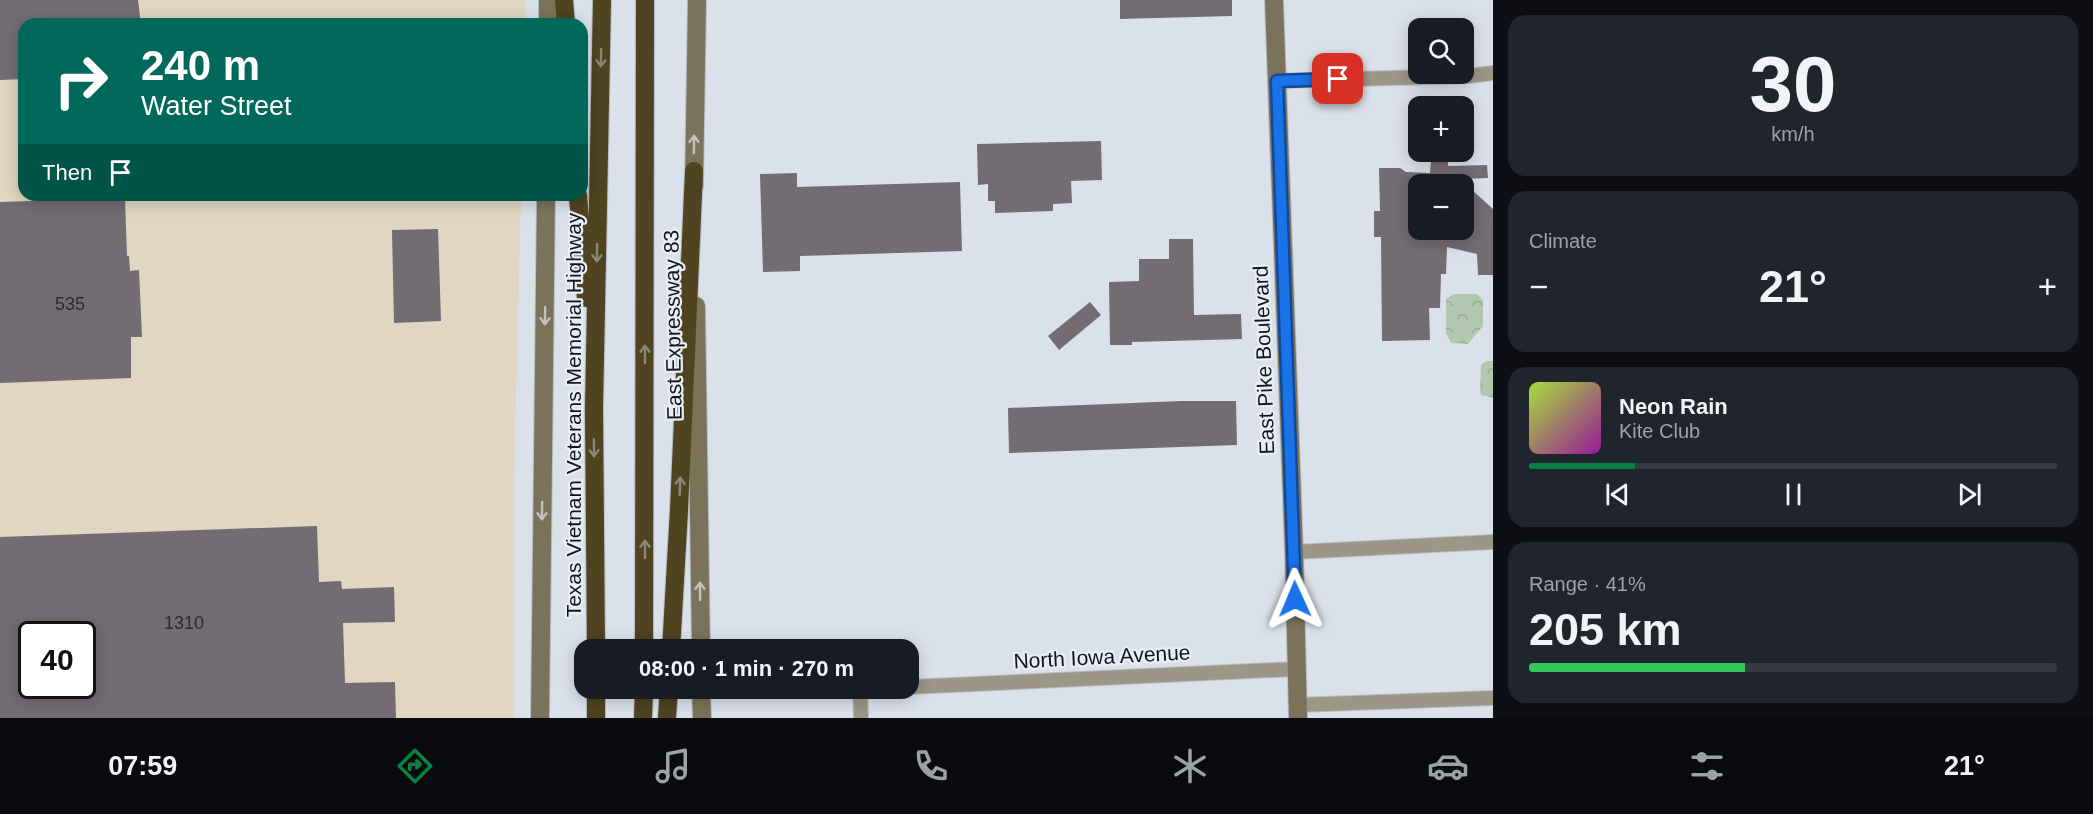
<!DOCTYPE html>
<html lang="en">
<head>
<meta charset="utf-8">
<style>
	:root { --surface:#171b24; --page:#20242c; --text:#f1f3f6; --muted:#9ea1a6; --line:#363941; --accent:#0b8043 }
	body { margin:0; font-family:Arial,sans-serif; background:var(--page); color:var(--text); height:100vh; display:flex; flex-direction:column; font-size:22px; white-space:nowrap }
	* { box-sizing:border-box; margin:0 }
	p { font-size:20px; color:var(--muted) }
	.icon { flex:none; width:33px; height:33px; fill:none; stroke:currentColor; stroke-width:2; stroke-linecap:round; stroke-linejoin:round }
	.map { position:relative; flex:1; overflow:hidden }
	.drawer { display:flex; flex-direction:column; gap:15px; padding:15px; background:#0d0f14; width:600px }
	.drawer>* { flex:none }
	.banner { position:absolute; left:18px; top:18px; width:570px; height:183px; border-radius:18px; box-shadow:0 3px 15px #0003; background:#00695c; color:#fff; overflow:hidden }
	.tools { position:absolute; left:1408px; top:18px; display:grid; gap:12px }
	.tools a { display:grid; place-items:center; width:66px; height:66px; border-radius:12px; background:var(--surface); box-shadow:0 3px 15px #0003; font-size:30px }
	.speed { position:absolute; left:18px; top:621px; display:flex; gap:12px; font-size:30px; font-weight:700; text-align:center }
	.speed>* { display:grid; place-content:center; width:78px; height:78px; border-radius:50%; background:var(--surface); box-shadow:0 3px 15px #0003; line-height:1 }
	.speed .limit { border:3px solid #111; border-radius:9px; background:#fff; color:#111 }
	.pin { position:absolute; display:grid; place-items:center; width:51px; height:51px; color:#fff; margin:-26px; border-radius:12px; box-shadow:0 3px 9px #0006 }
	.me { position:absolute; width:66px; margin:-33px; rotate:359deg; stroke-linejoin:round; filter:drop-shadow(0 0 4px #0008) }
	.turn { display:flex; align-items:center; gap:21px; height:126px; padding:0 24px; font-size:27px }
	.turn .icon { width:78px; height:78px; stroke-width:2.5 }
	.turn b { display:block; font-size:42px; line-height:51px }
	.then { display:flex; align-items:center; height:57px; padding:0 24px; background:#0003; gap:12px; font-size:22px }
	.big { font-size:45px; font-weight:600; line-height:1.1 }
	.drawer .tile { flex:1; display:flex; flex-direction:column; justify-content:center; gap:9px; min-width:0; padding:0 21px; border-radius:18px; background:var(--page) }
	.drawer .dial { align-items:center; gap:0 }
	.dial b { font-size:78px; line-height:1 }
	.song { display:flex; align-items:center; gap:18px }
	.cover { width:72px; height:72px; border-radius:9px; background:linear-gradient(135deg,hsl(80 70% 55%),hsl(300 70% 35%)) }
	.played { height:6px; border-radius:3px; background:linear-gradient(90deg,var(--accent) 20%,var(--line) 20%) }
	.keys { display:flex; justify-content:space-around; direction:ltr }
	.heat { display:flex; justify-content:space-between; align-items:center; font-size:33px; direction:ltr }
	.charge { height:9px; border-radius:4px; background:linear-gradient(90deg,#34c759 41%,var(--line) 0) }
	.trip { position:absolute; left:574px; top:639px; width:345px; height:60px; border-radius:18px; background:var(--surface); box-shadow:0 3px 15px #0003; font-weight:600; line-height:60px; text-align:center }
	.dock { display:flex; height:96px; justify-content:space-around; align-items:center; background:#090b0e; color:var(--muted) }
	.dock .icon { width:42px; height:42px }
	.dock .active { color:var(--accent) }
	.dock b { font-size:27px; color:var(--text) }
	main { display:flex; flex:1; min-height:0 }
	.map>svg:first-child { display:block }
	.commercial { fill:#e0d6c1; fill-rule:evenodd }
	.park { fill:url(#park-crowns) }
	.building { fill:#736c73; fill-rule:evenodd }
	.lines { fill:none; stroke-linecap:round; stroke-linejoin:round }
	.street-casing { stroke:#b7bcc4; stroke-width:16 }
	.secondary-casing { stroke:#b7bcc4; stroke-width:20 }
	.highway-casing { stroke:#b7bcc4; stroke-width:20 }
	.street { stroke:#9c9686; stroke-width:14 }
	.secondary { stroke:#7b725a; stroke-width:18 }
	.highway { stroke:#4f4320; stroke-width:18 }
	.oneway { stroke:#8c8776 }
	.oneway2 { stroke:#c2c3c0 }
	.route-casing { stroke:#114b97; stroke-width:15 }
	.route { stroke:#1a73e8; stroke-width:10 }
	.labels { text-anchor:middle; stroke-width:4.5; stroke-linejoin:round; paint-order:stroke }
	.number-label { font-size:18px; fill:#2b2b2f }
	.street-label { font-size:21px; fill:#131518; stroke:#e8eef7 }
</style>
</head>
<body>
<main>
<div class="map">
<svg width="1493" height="718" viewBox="0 0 1493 718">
	<defs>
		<pattern id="park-crowns" width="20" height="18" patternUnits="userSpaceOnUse" patternTransform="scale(1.5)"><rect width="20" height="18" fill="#b1c8ae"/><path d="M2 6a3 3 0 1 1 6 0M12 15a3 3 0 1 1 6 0" fill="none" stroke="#97ab95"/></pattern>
	</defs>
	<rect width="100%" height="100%" fill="#dbe1ea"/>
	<path class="commercial" d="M0,0H526V24H24V195H521L514,479V718H0ZM32,634H82V686H32Z"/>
	<path class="park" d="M1454,294H1477L1483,300V326L1468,344L1451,343L1446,333V299Z
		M1486,361H1493V398L1481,395L1480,391L1481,365Z"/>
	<path class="building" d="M0,0H138L141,24H24V79L0,80Z
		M1120,0H1232V16L1120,19Z
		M1101,141L1102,180L1071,181L1072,203L1053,204V211L995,213V201H988V184L978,185L977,144Z
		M1431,161H1448V166L1487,165L1488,178L1460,179L1493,209V275H1478L1477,254L1447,247L1446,274H1441L1440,308H1429L1430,340L1382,341L1381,237H1374V211H1380L1379,168H1400L1406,172L1430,173ZM1419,184H1464V230H1419Z
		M797,173V187L960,182L962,251L800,256V271L763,272L760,174Z
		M125,198L127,256H129L130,271L139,270L142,337H131V378L0,383V202Z
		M438,229L441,321L394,323L392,230Z
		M1169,239H1193L1194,315L1241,314L1242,339L1132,342V345H1110L1109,282L1139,281V259H1169Z
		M1090,302L1101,315L1059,350L1048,336Z
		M1181,401H1236L1237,445L1009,453L1008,408Z
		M317,526L319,582L341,581L342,589L394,587L395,622L343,623L345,683L395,682L396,718H0V537ZM32,634H82V686H32Z"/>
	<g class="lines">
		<defs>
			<path id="street" d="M1277,81L1469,76L1493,73
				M1294,552L1493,542
				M909,687L1296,669
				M760,688H876
				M860,689L861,718
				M1297,705L1493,698"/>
			<path id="secondary" d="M1274,0L1294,552L1298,718
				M548,24V0
				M694,186L697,0
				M696,306L701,650
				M701,688L702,718
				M540,718L546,195"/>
			<path id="highway" d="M564,0L566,24
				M578,195L586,298
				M596,650L594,408L602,0
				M644,650L645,0
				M671,650L679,510L694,171
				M596,688V718
				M643,718L644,688
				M667,718L669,688"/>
		</defs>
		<use href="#street" class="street-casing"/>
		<use href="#secondary" class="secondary-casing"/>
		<use href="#highway" class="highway-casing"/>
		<use href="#street" class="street"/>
		<use href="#secondary" class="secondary"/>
		<use href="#highway" class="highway"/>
	</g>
	<defs><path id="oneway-shaft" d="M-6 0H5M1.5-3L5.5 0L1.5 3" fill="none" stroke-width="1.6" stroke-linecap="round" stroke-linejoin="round" transform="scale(1.5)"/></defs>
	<g class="oneway">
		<use href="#oneway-shaft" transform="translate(601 58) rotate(91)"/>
		<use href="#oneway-shaft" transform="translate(597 253) rotate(91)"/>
		<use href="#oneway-shaft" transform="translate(645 354) rotate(-90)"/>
		<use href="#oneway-shaft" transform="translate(594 448) rotate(89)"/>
		<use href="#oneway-shaft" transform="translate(680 486) rotate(-88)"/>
		<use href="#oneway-shaft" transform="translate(645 549) rotate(-90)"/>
	</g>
	<g class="oneway2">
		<use href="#oneway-shaft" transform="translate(694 144) rotate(-89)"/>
		<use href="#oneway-shaft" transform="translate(545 316) rotate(91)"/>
		<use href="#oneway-shaft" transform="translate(542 511) rotate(91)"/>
		<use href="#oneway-shaft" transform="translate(700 591) rotate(-91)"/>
	</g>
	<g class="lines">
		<defs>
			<path id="route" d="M1295,599L1277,81L1338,79"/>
		</defs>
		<use href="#route" class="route-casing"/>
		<use href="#route" class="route"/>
	</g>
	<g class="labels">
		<g class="number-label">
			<text x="70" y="310">535</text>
			<text x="184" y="629">1310</text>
		</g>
		<g class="street-label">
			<text transform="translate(673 325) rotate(-91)" y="7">East Expressway 83</text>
			<text transform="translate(1264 360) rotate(-92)" y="7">East Pike Boulevard</text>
			<text transform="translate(574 415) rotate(-90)" y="7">Texas Vietnam Veterans Memorial Highway</text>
			<text transform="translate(1102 657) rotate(-3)" y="7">North Iowa Avenue</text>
		</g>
	</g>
</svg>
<div class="tools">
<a><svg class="icon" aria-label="search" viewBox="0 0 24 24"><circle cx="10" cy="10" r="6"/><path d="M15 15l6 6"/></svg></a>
<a>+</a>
<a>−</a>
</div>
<div class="speed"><div class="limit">40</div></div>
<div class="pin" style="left:1338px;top:79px;background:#d93025"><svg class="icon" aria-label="arrive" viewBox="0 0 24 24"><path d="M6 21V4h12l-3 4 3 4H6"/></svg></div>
<svg class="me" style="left:1295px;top:599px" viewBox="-20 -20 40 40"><path d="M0-17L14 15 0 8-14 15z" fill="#1a73e8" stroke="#fff" stroke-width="4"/></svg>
<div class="trip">08:00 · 1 min · 270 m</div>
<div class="banner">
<div class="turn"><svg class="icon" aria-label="right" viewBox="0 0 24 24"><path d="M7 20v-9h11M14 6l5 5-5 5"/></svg><div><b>240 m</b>Water Street</div></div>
<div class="then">Then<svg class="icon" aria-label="arrive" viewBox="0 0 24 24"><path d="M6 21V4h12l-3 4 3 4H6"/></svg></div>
</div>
</div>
<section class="drawer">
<div class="tile dial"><b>30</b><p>km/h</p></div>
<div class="tile"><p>Climate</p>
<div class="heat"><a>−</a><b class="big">21°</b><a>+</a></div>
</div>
<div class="tile">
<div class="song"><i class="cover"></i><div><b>Neon Rain</b><p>Kite Club</p></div></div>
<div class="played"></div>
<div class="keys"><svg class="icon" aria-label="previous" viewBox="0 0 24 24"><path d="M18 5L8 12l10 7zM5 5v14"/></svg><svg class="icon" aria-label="pause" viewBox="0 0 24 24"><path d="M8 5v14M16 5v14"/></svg><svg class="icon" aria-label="next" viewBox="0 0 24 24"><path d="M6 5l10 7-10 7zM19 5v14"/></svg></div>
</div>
<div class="tile"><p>Range · 41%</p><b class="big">205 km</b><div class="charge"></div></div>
</section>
</main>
<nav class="dock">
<b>07:59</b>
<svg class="icon active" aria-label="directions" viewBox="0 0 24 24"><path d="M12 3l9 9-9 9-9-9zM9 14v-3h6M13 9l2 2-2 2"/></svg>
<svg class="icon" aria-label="music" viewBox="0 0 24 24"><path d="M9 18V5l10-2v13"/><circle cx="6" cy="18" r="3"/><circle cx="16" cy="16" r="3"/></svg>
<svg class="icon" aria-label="phone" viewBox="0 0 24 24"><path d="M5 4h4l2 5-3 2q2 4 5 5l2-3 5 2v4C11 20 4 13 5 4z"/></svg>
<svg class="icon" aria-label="climate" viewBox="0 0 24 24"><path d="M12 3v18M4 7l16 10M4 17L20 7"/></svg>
<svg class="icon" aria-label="car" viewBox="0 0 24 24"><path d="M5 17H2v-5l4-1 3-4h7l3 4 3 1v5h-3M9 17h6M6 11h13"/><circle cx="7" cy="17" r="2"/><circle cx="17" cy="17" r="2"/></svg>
<svg class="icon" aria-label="filters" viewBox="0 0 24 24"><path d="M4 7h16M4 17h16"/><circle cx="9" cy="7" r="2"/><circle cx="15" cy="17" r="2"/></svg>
<b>21°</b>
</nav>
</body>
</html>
